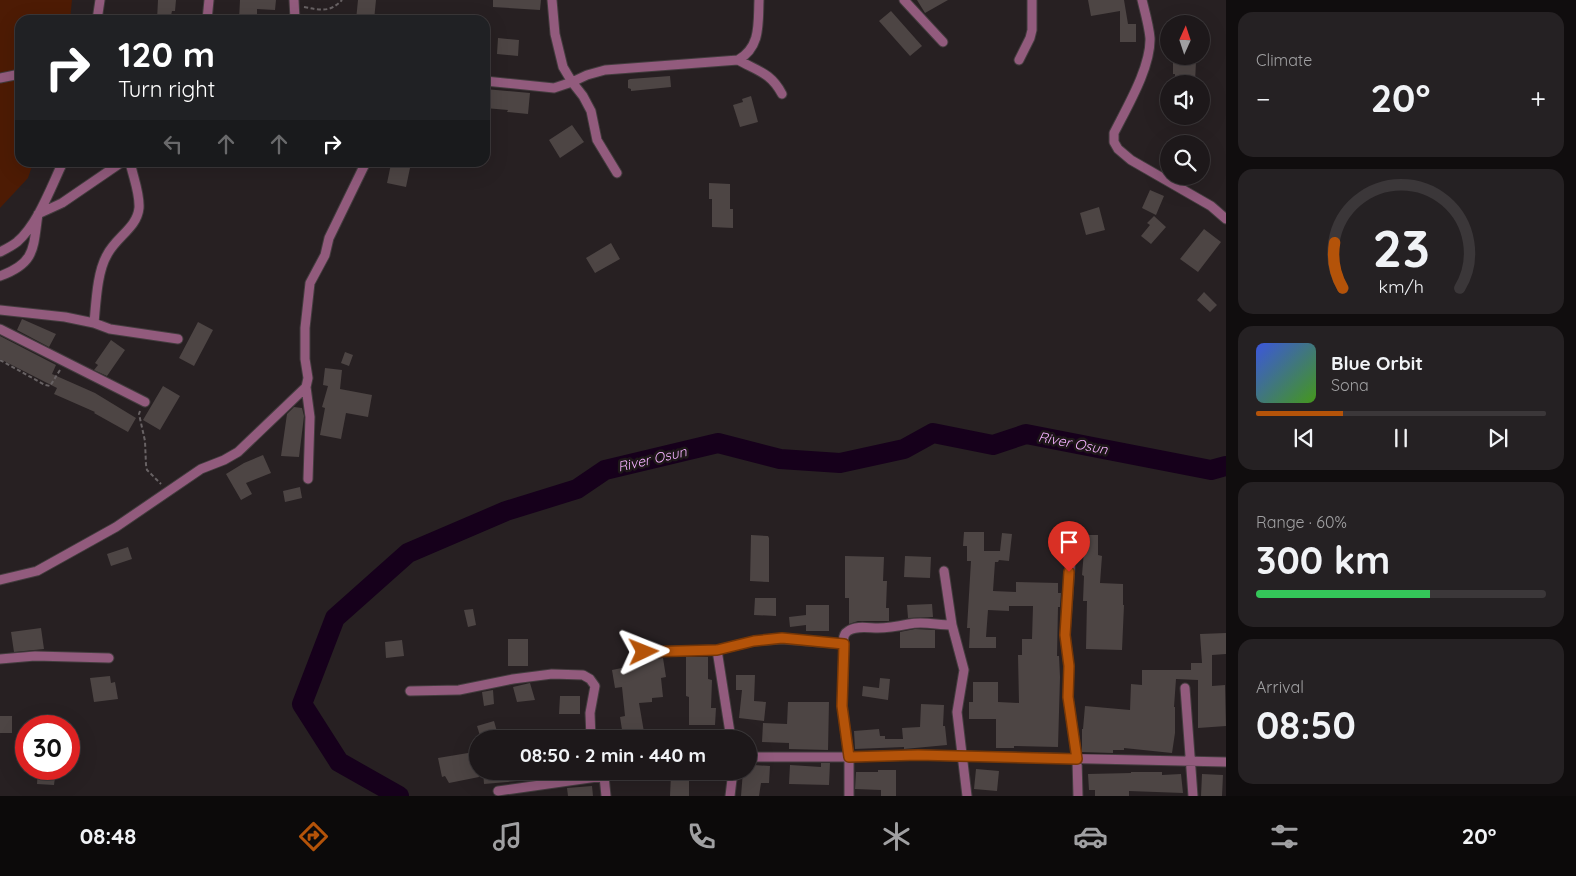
<!DOCTYPE html>
<html lang="en">
<head>
<meta charset="utf-8">
<style>
	:root { --surface:#1d181a; --page:#252123; --text:#f1f3f6; --muted:#a0a0a2; --line:#3b3739; --accent:#b45309 }
	body { margin:0; font-family:Quicksand,sans-serif; background:var(--page); color:var(--text); height:100vh; display:flex; flex-direction:column; font-size:19px; white-space:nowrap }
	* { box-sizing:border-box; margin:0 }
	p { font-size:16px; color:var(--muted) }
	.icon { flex:none; width:28px; height:28px; fill:none; stroke:currentColor; stroke-width:2; stroke-linecap:round; stroke-linejoin:round }
	.map { position:relative; flex:1; overflow:hidden }
	.drawer { display:flex; flex-direction:column; gap:12px; padding:12px; background:#100d0e; width:350px }
	.drawer>* { flex:none }
	.guide { position:absolute; left:15px; top:15px; width:475px; height:152px; border-radius:15px; box-shadow:0 5px 20px #0002,0 0 0 1px var(--line); background:#202124; color:#fff; overflow:hidden }
	.needle { width:32px; rotate:3deg }
	.fabs { position:absolute; left:1160px; top:15px; display:grid; gap:10px }
	.fabs a { display:grid; place-items:center; width:50px; height:50px; border-radius:50%; background:var(--surface); box-shadow:0 5px 20px #0002,0 0 0 1px var(--line); font-size:25px }
	.speed { position:absolute; left:15px; top:715px; display:flex; gap:10px; font-size:25px; font-weight:700; text-align:center }
	.speed>* { display:grid; place-content:center; width:65px; height:65px; border-radius:50%; background:var(--surface); box-shadow:0 5px 20px #0002,0 0 0 1px var(--line); line-height:1 }
	.speed .limit { border:8px solid #d22; background:#fff; color:#111 }
	.pin { position:absolute; display:grid; place-items:center; width:42px; height:42px; color:#fff; margin:-51px -21px; border-radius:50% 50% 50% 0; rotate:-45deg; box-shadow:0 0 5px #0007 }
	.pin .icon { rotate:45deg }
	.me { position:absolute; width:55px; margin:-28px; rotate:88deg; stroke-linejoin:round; filter:drop-shadow(0 0 4px #0008) }
	.turn { display:flex; align-items:center; gap:18px; height:105px; padding:0 20px; font-size:22px }
	.turn .icon { width:65px; height:65px; stroke-width:2.5 }
	.turn b { display:block; font-size:35px; line-height:42px }
	.lanes { display:flex; align-items:center; height:48px; padding:0 20px; background:#0003; justify-content:center; gap:25px; direction:ltr }
	.lanes .off { opacity:.35 }
	.big { font-size:38px; font-weight:800; line-height:1.1 }
	.drawer .tile { flex:1; display:flex; flex-direction:column; justify-content:center; gap:8px; min-width:0; padding:0 18px; border-radius:15px; background:var(--page) }
	.drawer .dial { align-items:center; gap:0 }
	.dial svg { height:130px; overflow:visible; fill:none; stroke:var(--line); stroke-width:7; stroke-linecap:round; text-anchor:middle }
	.dial text { fill:var(--text); stroke:none }
	.song { display:flex; align-items:center; gap:15px }
	.cover { width:60px; height:60px; border-radius:8px; background:linear-gradient(135deg,hsl(230 70% 55%),hsl(100 70% 35%)) }
	.played { height:5px; border-radius:2px; background:linear-gradient(90deg,var(--accent) 30%,var(--line) 30%) }
	.keys { display:flex; justify-content:space-around; direction:ltr }
	.heat { display:flex; justify-content:space-between; align-items:center; font-size:28px; direction:ltr }
	.charge { height:8px; border-radius:4px; background:linear-gradient(90deg,#34c759 60%,var(--line) 0) }
	.trip { position:absolute; left:469px; top:730px; width:288px; height:50px; border-radius:25px; background:var(--surface); box-shadow:0 5px 20px #0002,0 0 0 1px var(--line); font-weight:800; line-height:50px; text-align:center }
	.tab-bar { display:flex; height:80px; justify-content:space-around; align-items:center; background:#0c0a0a; color:var(--muted) }
	.tab-bar .icon { width:35px; height:35px }
	.tab-bar .selected { color:var(--accent) }
	.tab-bar b { font-size:22px; color:var(--text) }
	main { display:flex; flex:1; min-height:0 }
	.map>svg:first-child { display:block }
	.green { fill:#4d1b04 }
	.lines { fill:none; stroke-linecap:round; stroke-linejoin:round }
	.river { stroke:#16001b; stroke-width:20 }
	.building { fill:#4d4544 }
	.street-casing { stroke:#433c3e; stroke-width:11 }
	.path { stroke:#686264; stroke-width:2; stroke-dasharray:4 2.5; stroke-linecap:butt }
	.street { stroke:#925b7d; stroke-width:9 }
	.route-casing { stroke:#753606; stroke-width:12 }
	.route { stroke:#b45309; stroke-width:9 }
	.labels { text-anchor:middle; stroke-width:5; stroke-linejoin:round; paint-order:stroke }
	.water-label { font-size:14px; font-style:italic; fill:#f4b1fe; stroke:#1d1718 }
</style>
</head>
<body>
<main>
<div class="map">
<svg width="1226" height="796" viewBox="0 0 1226 796">
	<rect width="100%" height="100%" fill="#272022"/>
	<path class="green" d="M0,0H72L70,20H20V162L33,163L28,178L0,208Z"/>
	<g class="lines">
		<path class="river" d="M399,796L339,762L302,704L335,618L408,553L506,511L577,489L605,470L718,443L780,459L840,463L904,449L933,433L993,445L1026,434L1211,470L1226,466"/>
	</g>
	<path class="building" d="M158,0H176L175,11H172L170,20H157Z
		M240,0H276L275,10L257,9V20H239Z
		M358,0H376L374,20H356Z
		M493,0H541L540,10L493,7Z
		M917,0H948L925,13Z
		M1088,0H1124L1128,24H1136V42H1120V11L1091,16Z
		M891,11L922,46L910,56L879,21Z
		M498,38L519,40L518,56L497,54Z
		M1173,61H1196L1195,83H1187V79H1175V74H1173Z
		M670,76L671,87L631,91V89L628,88V80L630,79Z
		M485,89L530,93L528,114L507,112L508,110L485,108Z
		M751,96L758,122L740,127L733,105L743,102L742,99Z
		M572,125L584,142L560,158L549,140Z
		M391,164L410,168L406,187L387,183Z
		M709,183L730,184V209H733V228L712,227V199H709Z
		M1150,190L1164,196L1156,215L1142,208Z
		M1099,207L1105,230L1086,235L1080,213Z
		M1154,216L1166,227L1151,244L1141,236L1150,225L1147,223Z
		M1204,229L1221,242L1198,272L1180,259Z
		M611,243L620,259L595,273L586,258Z
		M1204,292L1217,305L1210,312L1197,300Z
		M22,319L56,334L49,347L17,330Z
		M198,322L213,330L194,366L179,358Z
		M0,336L56,365L52,374L95,393L136,418L128,432L94,413L95,412L54,394L57,388L0,359Z
		M111,340L125,350L107,376L94,370L98,365L95,363Z
		M345,352L353,355L349,366L341,363Z
		M325,368L342,370L340,389L372,395L368,417L346,413L341,439L320,435L325,408L322,407L328,386L323,385Z
		M163,386L180,396L160,430L143,420Z
		M294,407L302,408L304,416L299,457L281,456L287,414Z
		M263,455L271,473L246,483L252,494L241,500L226,474L244,463Z
		M300,487L302,498L285,502L283,491Z
		M964,532H984V551H1000L1002,533L1012,534L1009,561L999,560L998,562H995L993,591L1016,592V582L1058,583V593H1061L1060,607H1058L1057,656H1059L1060,677L1058,747L1014,746V748H996V719H969V702H973V682H998V702L1019,703L1018,655H1022V639H1032L1033,606H1009V611L988,610L986,637H996V648H969L970,628H967L971,561H967V546H963Z
		M751,535L768,536L769,538V582L750,581Z
		M1082,535H1098V555L1102,556L1100,583L1123,584V605H1124L1122,650L1086,649L1087,601H1083L1084,576L1082,575L1084,551H1082Z
		M128,547L132,559L111,566L107,554Z
		M845,556L884,557L883,581H887L886,608H889V621H858L849,624V598H845Z
		M905,556L931,557L930,578L904,577Z
		M755,598H776V616L754,615Z
		M932,604L933,617L908,618L907,605Z
		M806,605H829V631H806V625L790,627L789,617L806,615Z
		M473,609L476,625L468,627L464,610Z
		M41,628L44,649L14,652L11,632Z
		M915,629L935,630V648H900V632Z
		M1226,633V654L1212,655V686L1225,685L1226,726L1198,728V680L1176,679L1174,707H1175V733L1172,753L1124,748V750H1113V753L1082,752V729H1083L1085,706L1130,710L1131,684L1142,685V670H1191V663H1202L1200,634Z
		M508,639H528V666H508Z
		M402,640L404,656L386,658L385,642Z
		M686,657H708V679L712,680L711,708H716L715,725H689V697L686,696Z
		M663,658L666,677L661,678L663,697L652,698V702L639,703L644,732L623,736L620,717L625,716L622,687L615,688L612,670L641,664V661Z
		M736,675H755L754,701L766,702L764,721L739,718L742,690H736Z
		M110,676L111,683L115,682L118,699L94,702L90,678Z
		M880,678L890,679L888,700L862,696L863,686L879,688Z
		M530,683L535,700L517,702L513,687Z
		M493,690L494,704L484,706L482,692Z
		M560,696H580V714H559Z
		M788,702H829L828,750L789,749V743L762,742L763,723L787,724Z
		M921,704L944,705L943,726H945L947,745L904,749V747L855,749L854,731L879,729L880,736H885V739H903L902,728L920,727Z
		M0,716H12V733H0Z
		M494,721L498,735L481,739L477,726Z
		M474,752L479,777L449,783L445,776L442,777L438,758Z
		M821,763H830L829,785L789,784L790,765L821,767Z
		M754,765L770,766L769,783H761L759,796H741L743,771H748V766Z
		M38,769H56L54,785L37,784Z
		M976,769L999,771L997,791L974,789Z
		M878,770H896V796H881V790L855,789L856,772H878Z
		M483,771H517V781L484,784Z
		M1131,772H1162V775L1181,774L1183,793L1129,791V796H1095V790H1089L1088,774L1131,773Z
		M671,774H689V796H670Z
		M1202,774L1223,775L1222,796H1201Z
		M592,786L593,796H568L567,788Z"/>
	<g class="lines">
		<defs>
			<path id="street" d="M294,0L295,20
				M552,0L555,34L563,67L572,82L583,96L591,111L597,140L617,173
				M904,0L943,42
				M1142,0C1145,12 1149,26 1150,38C1151,67 1127,107 1114,133V142L1118,149L1131,160L1211,206L1226,219
				M97,20L100,0
				M207,20L209,0
				M738,60C758,71 771,73 782,94
				M1019,60L1030,38L1032,30V0
				M0,78L20,74
				M485,81L554,88L572,82L587,75L605,70L738,60C761,47 758,24 759,0
				M0,252C6,249 12,246 17,242C38,224 51,187 63,162
				M0,276C36,263 33,248 38,214L62,203L122,162
				M0,310L65,317L94,323L110,329L178,339
				M94,323C96,303 97,272 107,255C116,237 137,228 139,208C140,193 133,177 130,162
				M0,329L145,402
				M306,387L310,417L308,479
				M1071,554L1065,635L1069,666L1068,697L1077,759L1078,796
				M944,571L952,625L964,670L957,712L967,796
				M0,580L37,571L116,527L201,469L224,460L238,452L306,387L308,378L305,359V328L310,283L325,255L329,238L366,162
				M644,652L717,650
				M0,659L35,656L109,658
				M1185,688L1193,796
				M410,691L459,690L513,679L552,674L583,675L590,679L595,686L590,713L591,739
				M731,739L717,650L754,641L782,639L844,644
				M748,757H849L918,755L1226,762
				M498,791L604,776L601,771
				M606,796L604,776L615,773L634,771
				M730,796L733,771
				M849,796V757L842,706L844,644C843,639 843,634 848,631C856,625 869,628 878,628C889,628 899,626 909,624C923,621 937,625 952,625"/>
		</defs>
		<use href="#street" class="street-casing"/>
		<path class="path" d="M304,7C320,10 330,13 342,0
			M0,360L45,385L50,386L60,370
			M140,411L139,414L145,441L146,465L147,470L161,484"/>
		<use href="#street" class="street"/>
	</g>
	<g class="lines">
		<defs>
			<path id="route" d="M644,652L717,650L754,641L782,638L844,644L842,706L849,757L918,755L1077,759L1068,697L1069,666L1065,635L1069,572"/>
		</defs>
		<use href="#route" class="route-casing"/>
		<use href="#route" class="route"/>
	</g>
	<g class="labels">
		<g class="water-label">
			<text transform="translate(1073 443) rotate(11)" y="5">River Osun</text>
			<text transform="translate(652 459) rotate(-13)" y="5">River Osun</text>
		</g>
	</g>
</svg>
<div class="fabs">
<a><svg class="needle" viewBox="-14 -14 28 28"><path d="M0-13l5 13h-10z" fill="#e53935"/><path d="M0 13l5-13h-10z" fill="#a0a0a2"/></svg></a>
<a><svg class="icon" aria-label="sound" viewBox="0 0 24 24"><path d="M4 9h4l5-4v14l-5-4H4zM17 9q2 3 0 6"/></svg></a>
<a><svg class="icon" aria-label="search" viewBox="0 0 24 24"><circle cx="10" cy="10" r="6"/><path d="M15 15l6 6"/></svg></a>
</div>
<div class="speed"><div class="limit">30</div></div>
<div class="pin" style="left:1069px;top:572px;background:#d93025"><svg class="icon" aria-label="arrive" viewBox="0 0 24 24"><path d="M6 21V4h12l-3 4 3 4H6"/></svg></div>
<svg class="me" style="left:644px;top:652px" viewBox="-20 -20 40 40"><path d="M0-17L14 15 0 8-14 15z" fill="#b45309" stroke="#fff" stroke-width="4"/></svg>
<div class="trip">08:50 · 2 min · 440 m</div>
<div class="guide">
<div class="turn"><svg class="icon" aria-label="right" viewBox="0 0 24 24"><path d="M7 20v-9h11M14 6l5 5-5 5"/></svg><div><b>120 m</b>Turn right</div></div>
<div class="lanes"><svg class="icon off" aria-label="left" viewBox="0 0 24 24"><path d="M17 20v-9H6M10 6l-5 5 5 5"/></svg><svg class="icon off" aria-label="ahead" viewBox="0 0 24 24"><path d="M12 20V5M6 11l6-6 6 6"/></svg><svg class="icon off" aria-label="ahead" viewBox="0 0 24 24"><path d="M12 20V5M6 11l6-6 6 6"/></svg><svg class="icon" aria-label="right" viewBox="0 0 24 24"><path d="M7 20v-9h11M14 6l5 5-5 5"/></svg></div>
</div>
</div>
<section class="drawer">
<div class="tile"><p>Climate</p>
<div class="heat"><a>−</a><b class="big">20°</b><a>+</a></div>
</div>
<div class="tile dial"><svg viewBox="0 0 100 80">
<path d="M14 69A42 42 0 1 1 86 69"/>
<path d="M14 69A42 42 0 0 1 9 41" stroke="#b45309"/>
<text x="50" y="56" font-size="32" font-weight="700">23</text>
<text x="50" y="72" font-size="11">km/h</text>
</svg></div>
<div class="tile">
<div class="song"><i class="cover"></i><div><b>Blue Orbit</b><p>Sona</p></div></div>
<div class="played"></div>
<div class="keys"><svg class="icon" aria-label="previous" viewBox="0 0 24 24"><path d="M18 5L8 12l10 7zM5 5v14"/></svg><svg class="icon" aria-label="pause" viewBox="0 0 24 24"><path d="M8 5v14M16 5v14"/></svg><svg class="icon" aria-label="next" viewBox="0 0 24 24"><path d="M6 5l10 7-10 7zM19 5v14"/></svg></div>
</div>
<div class="tile"><p>Range · 60%</p><b class="big">300 km</b><div class="charge"></div></div>
<div class="tile"><p>Arrival</p><b class="big">08:50</b></div>
</section>
</main>
<nav class="tab-bar">
<b>08:48</b>
<svg class="icon selected" aria-label="directions" viewBox="0 0 24 24"><path d="M12 3l9 9-9 9-9-9zM9 14v-3h6M13 9l2 2-2 2"/></svg>
<svg class="icon" aria-label="music" viewBox="0 0 24 24"><path d="M9 18V5l10-2v13"/><circle cx="6" cy="18" r="3"/><circle cx="16" cy="16" r="3"/></svg>
<svg class="icon" aria-label="phone" viewBox="0 0 24 24"><path d="M5 4h4l2 5-3 2q2 4 5 5l2-3 5 2v4C11 20 4 13 5 4z"/></svg>
<svg class="icon" aria-label="climate" viewBox="0 0 24 24"><path d="M12 3v18M4 7l16 10M4 17L20 7"/></svg>
<svg class="icon" aria-label="car" viewBox="0 0 24 24"><path d="M5 17H2v-5l4-1 3-4h7l3 4 3 1v5h-3M9 17h6M6 11h13"/><circle cx="7" cy="17" r="2"/><circle cx="17" cy="17" r="2"/></svg>
<svg class="icon" aria-label="filters" viewBox="0 0 24 24"><path d="M4 7h16M4 17h16"/><circle cx="9" cy="7" r="2"/><circle cx="15" cy="17" r="2"/></svg>
<b>20°</b>
</nav>
</body>
</html>
